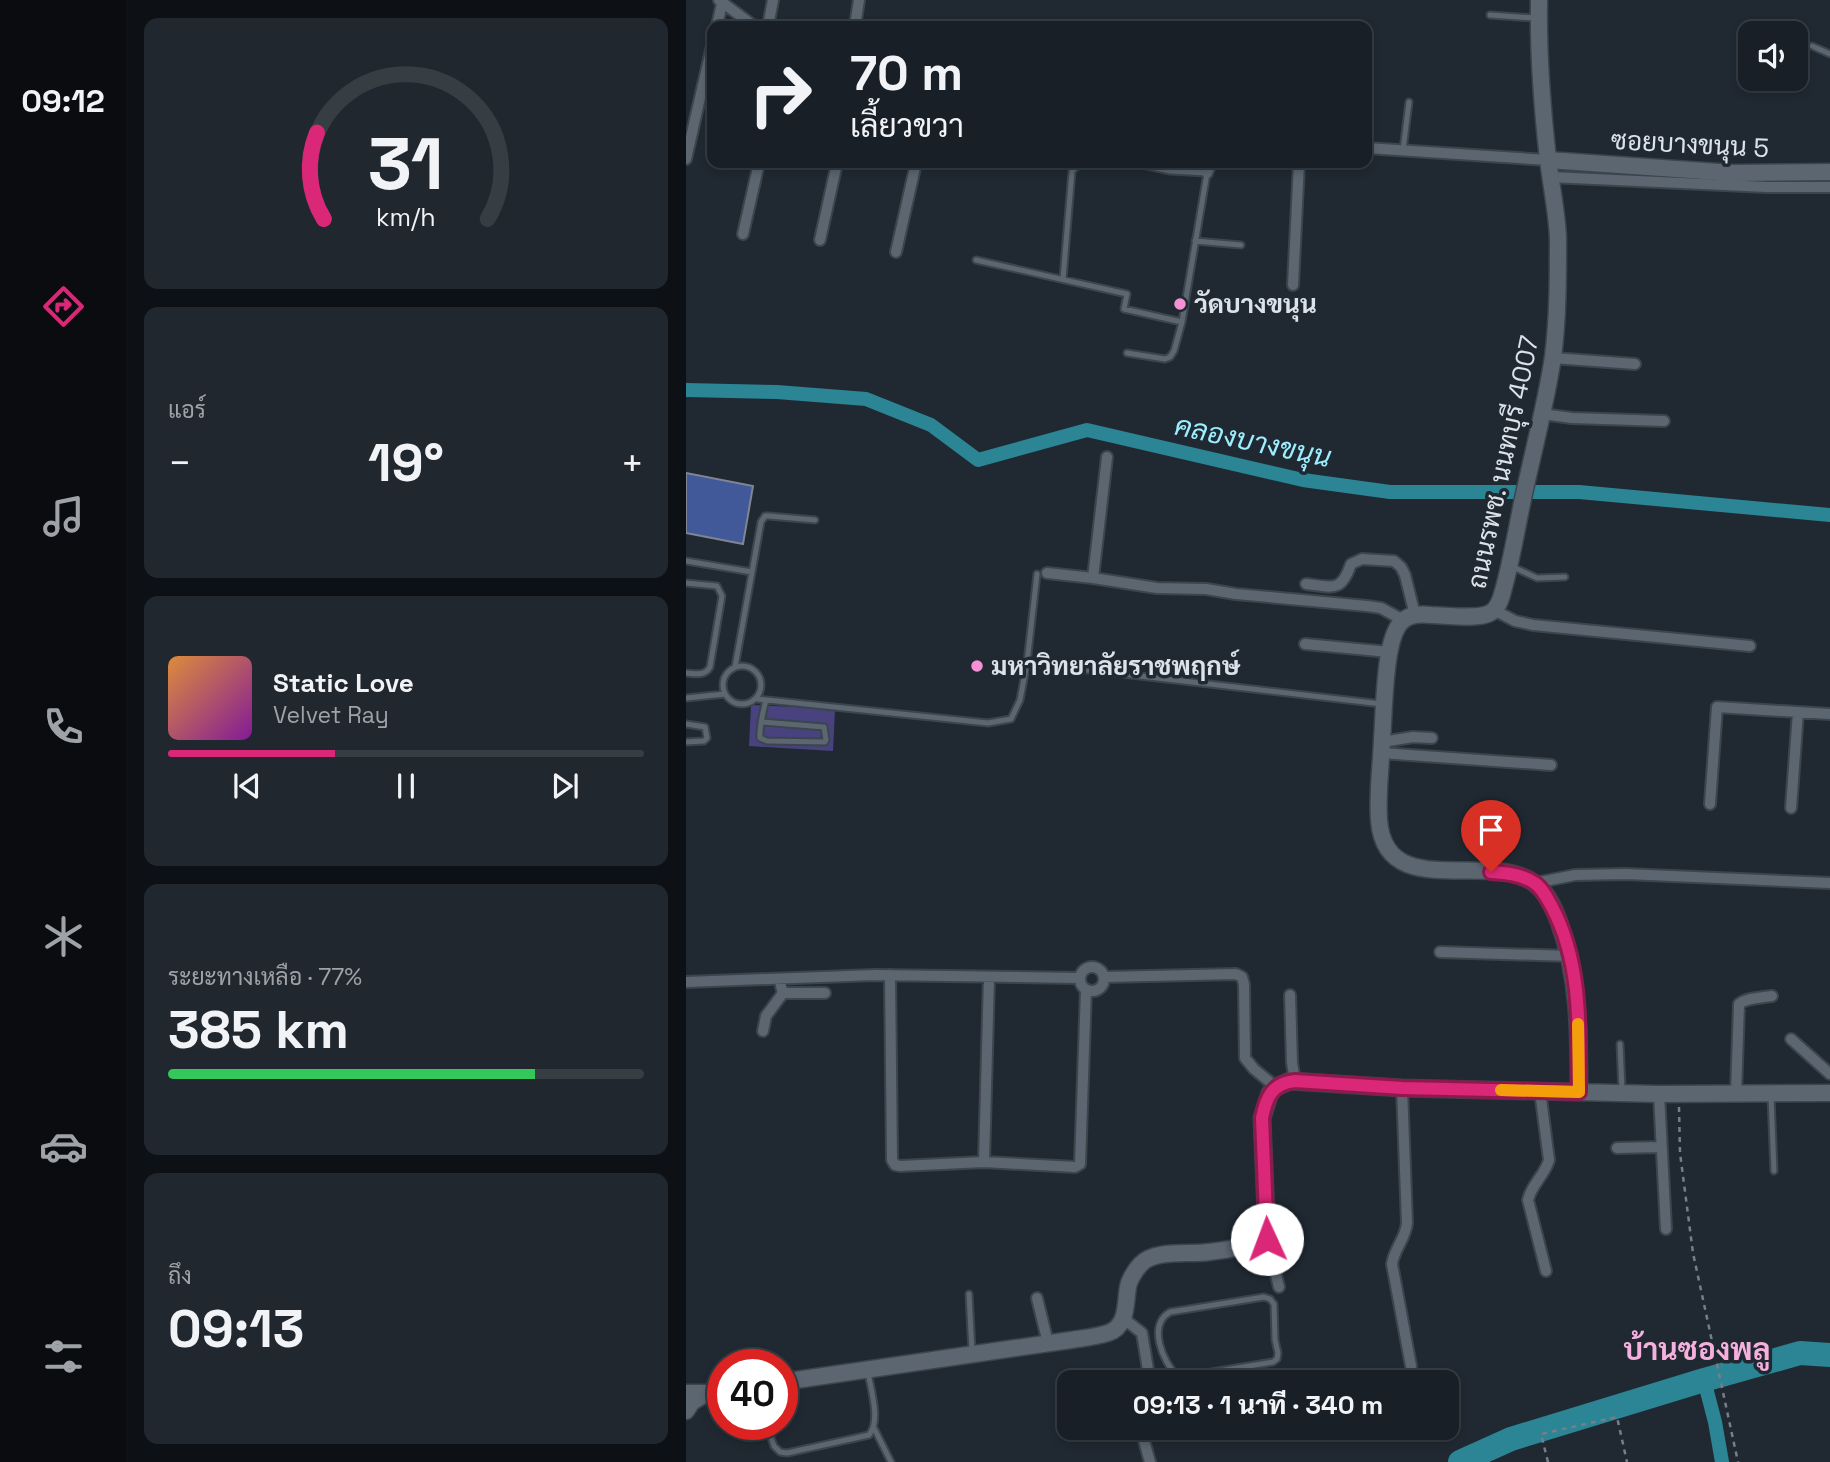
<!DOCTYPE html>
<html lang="th">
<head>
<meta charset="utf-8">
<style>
	:root { --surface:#181f26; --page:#21272e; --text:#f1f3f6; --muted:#9fa2a7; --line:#363d43; --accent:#db2777 }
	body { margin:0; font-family:"Space Grotesk",Sarabun,sans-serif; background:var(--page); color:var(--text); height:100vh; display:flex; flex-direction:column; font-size:26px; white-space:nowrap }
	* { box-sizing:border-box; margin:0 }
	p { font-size:23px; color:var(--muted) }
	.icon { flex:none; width:38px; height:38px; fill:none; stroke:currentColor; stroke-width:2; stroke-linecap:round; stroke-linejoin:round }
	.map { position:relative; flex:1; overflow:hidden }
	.sheet { display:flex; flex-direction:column; gap:18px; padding:18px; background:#0d1115; width:560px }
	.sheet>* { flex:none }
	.banner { position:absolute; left:21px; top:21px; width:665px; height:147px; border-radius:14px; box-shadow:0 4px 10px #0003,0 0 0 2px var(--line); background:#181f26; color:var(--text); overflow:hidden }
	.buttons { position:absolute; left:1052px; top:21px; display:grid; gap:14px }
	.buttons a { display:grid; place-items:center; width:70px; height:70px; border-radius:14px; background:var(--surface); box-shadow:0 4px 10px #0003,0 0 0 2px var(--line); font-size:35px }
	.speed { position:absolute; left:21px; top:1349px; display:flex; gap:14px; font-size:35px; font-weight:700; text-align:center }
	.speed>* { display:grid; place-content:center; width:91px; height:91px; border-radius:50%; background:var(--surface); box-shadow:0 4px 10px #0003,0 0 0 2px var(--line); line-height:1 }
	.speed .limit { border:10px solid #d22; background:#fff; color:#111 }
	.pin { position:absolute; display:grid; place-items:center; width:60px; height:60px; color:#fff; margin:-72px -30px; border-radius:50% 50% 50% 0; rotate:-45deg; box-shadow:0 0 7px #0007 }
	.pin .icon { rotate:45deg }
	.me { position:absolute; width:77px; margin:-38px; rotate:358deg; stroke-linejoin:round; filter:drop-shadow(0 0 5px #0008) }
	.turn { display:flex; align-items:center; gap:24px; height:147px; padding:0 28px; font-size:32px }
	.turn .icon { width:91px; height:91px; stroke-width:2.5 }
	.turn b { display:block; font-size:49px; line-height:60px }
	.big { font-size:52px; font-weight:800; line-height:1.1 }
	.sheet .card { flex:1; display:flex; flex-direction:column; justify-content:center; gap:10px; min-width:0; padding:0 24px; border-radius:14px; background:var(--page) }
	.sheet .dial { align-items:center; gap:0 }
	.dial svg { height:182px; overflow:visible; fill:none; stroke:var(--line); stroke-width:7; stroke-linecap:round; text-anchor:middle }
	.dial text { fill:var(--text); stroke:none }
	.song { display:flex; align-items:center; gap:21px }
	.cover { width:84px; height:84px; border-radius:10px; background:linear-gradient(135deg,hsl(30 70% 55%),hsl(290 70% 35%)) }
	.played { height:7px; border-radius:4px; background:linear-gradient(90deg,var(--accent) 35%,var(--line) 35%) }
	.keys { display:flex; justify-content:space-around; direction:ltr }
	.heat { display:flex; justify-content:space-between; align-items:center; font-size:38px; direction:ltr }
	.charge { height:10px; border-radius:5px; background:linear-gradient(90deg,#34c759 77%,var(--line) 0) }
	.trip { position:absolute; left:371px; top:1370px; width:402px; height:70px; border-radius:14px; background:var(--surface); box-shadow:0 4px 10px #0003,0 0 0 2px var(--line); font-weight:800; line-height:70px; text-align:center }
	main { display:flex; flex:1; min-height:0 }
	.dock { display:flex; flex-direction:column; width:126px; justify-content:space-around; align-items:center; background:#0a0c0f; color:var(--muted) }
	.dock .icon { width:49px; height:49px }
	.dock .on { color:var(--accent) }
	.dock b { font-size:32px; color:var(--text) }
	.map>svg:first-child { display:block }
	.green { fill:#48437e }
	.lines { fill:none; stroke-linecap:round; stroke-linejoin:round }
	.canal { stroke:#2b8595; stroke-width:14 }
	.river { stroke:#2b8595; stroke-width:24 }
	.building { fill:#415998; stroke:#7f8593; stroke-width:2 }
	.lane-casing { stroke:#3c444c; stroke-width:9 }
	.street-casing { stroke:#3c444c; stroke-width:14 }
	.secondary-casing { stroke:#3c444c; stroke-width:19 }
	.path { stroke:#777e86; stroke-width:2.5; stroke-dasharray:5 5; stroke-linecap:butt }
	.lane { stroke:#5b6671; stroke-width:5 }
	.street { stroke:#5b6671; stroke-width:10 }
	.secondary { stroke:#5b6671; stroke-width:16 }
	.route-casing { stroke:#8e194d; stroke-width:18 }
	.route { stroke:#db2777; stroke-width:12 }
	.slow { stroke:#f59e0b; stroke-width:12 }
	.poi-dot { fill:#f491d4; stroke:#202932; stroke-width:2.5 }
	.labels { text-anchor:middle; stroke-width:7; stroke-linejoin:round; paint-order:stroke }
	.street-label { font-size:26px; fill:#dce2e9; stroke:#202932 }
	.poi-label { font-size:26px; font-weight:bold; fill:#dce2e9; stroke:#202932; text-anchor:start }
	.water-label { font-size:28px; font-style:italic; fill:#9deefe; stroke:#202932 }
	.quarter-label { font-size:30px; font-weight:bold; fill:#f6b0de; stroke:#202932 }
</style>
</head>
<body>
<main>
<nav class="dock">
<b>09:12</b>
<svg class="icon on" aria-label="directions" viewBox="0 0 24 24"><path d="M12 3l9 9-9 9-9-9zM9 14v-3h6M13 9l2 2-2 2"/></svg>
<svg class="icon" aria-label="music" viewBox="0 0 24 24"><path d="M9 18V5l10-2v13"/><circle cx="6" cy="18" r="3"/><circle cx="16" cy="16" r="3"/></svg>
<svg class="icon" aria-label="phone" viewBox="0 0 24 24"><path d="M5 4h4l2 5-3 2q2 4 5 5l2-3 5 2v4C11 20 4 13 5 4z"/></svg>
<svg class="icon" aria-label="climate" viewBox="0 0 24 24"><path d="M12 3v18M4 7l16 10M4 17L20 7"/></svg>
<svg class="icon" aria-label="car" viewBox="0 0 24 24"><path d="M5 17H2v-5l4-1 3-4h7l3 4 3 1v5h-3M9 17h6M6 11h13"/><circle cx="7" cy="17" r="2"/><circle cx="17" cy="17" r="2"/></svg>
<svg class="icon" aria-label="filters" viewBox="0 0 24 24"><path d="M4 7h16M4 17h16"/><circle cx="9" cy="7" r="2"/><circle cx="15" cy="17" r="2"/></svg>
</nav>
<section class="sheet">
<div class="card dial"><svg viewBox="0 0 100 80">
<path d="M14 69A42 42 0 1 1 86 69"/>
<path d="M14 69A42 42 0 0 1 11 31" stroke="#db2777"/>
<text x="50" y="56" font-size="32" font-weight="700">31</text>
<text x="50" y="72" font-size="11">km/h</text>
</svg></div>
<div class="card"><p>แอร์</p>
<div class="heat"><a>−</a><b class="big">19°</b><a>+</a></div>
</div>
<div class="card">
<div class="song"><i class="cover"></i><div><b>Static Love</b><p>Velvet Ray</p></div></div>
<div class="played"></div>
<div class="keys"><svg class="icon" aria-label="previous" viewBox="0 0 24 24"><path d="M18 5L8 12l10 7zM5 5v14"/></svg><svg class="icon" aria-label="pause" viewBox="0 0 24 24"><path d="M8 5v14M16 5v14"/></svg><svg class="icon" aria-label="next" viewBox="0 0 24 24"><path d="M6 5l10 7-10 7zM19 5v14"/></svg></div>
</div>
<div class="card"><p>ระยะทางเหลือ · 77%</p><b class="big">385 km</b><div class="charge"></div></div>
<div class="card"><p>ถึง</p><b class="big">09:13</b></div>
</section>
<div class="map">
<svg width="1144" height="1462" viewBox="0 0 1144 1462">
	<rect width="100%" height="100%" fill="#202932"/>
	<path class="green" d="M65,705L149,709L147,751L63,746Z"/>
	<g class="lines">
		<path class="canal" d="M0,390L91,392L180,399L245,425L292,460L401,430L617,480L704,492H893L1144,515
			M1018,1380L1029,1422L1036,1462"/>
		<path class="river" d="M774,1462L825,1439L1018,1380L1114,1353L1144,1355"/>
	</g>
	<path class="building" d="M0,473L67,486L57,544L0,533Z"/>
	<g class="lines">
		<defs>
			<path id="lane" d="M804,15L849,18
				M1126,46L1144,54
				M717,150L723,102
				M509,241L555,245
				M290,260L441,294L438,309L496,322
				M377,279L386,171L395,163
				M441,353L479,359L484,357L488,351L496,322L521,173L484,171L448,163
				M0,561L66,572
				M827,567L851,578L879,577
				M0,583L31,586L36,596L24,667C19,676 10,674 0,673
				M341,663L696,704
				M37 685a19 19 0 1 1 38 0a19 19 0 1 1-38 0Z
				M49,667L75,522L79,516H83L129,520
				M0,698L39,694
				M71,699L302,723L325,719L334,700L341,663L351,574
				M75,722L138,727L140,740L139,742L81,741L74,738C73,726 77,712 80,700
				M0,724L19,727L21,738L18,741L0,742
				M934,1044L936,1090
				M1085,1097L1088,1171
				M283,1294L286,1351
				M578,1297L584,1299L588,1304L589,1340L592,1353L591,1359L587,1362L502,1376H491C477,1362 461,1325 484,1312Z
				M80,1424L88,1446L94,1452L101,1453L183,1435C195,1421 185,1391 182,1372
				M188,1428L205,1462"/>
			<path id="street" d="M33,0L68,26
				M31,26L36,3
				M82,26L87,0
				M169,26L173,0
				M681,148L862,160
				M0,159L26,46
				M521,173L525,163
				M865,177L1081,187H1144
				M57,234L73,163
				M134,240L151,163
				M210,252L230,163
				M607,285L613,163
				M867,358L949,364
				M856,414L886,418L978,421
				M361,573L407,578L471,588L520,589L550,594L681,606L695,608L717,620
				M407,578L421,457
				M620,584C647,587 655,593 665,564L676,559L708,561L715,567L719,575L729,615
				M808,610L829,621L847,625L1064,646
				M619,644L703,652
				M696,742L727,737L746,738
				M695,753L865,765
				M1024,804L1031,707L1144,714
				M1105,808L1112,712
				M849,883L889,875L940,874L1144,883
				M754,952L884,956
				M394 979a12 12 0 1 1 24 0a12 12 0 1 1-24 0Z
				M204,975L206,1160L209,1165L214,1166L298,1162L389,1167L394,1164L400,990
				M419,977L550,974L556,977L558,984L559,1058L568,1069L590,1087
				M0,982L189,975L394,978
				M97,993H139
				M604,995L606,1063L609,1081
				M77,1031L80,1016L97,993L93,979
				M1105,1039L1144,1074
				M716,1088L721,1223C720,1238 708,1249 706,1264L725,1366
				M854,1091L863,1160C859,1175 845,1185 842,1200L860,1271
				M1050,1093L1053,1004C1062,997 1075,998 1086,996
				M973,1094L980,1229
				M931,1148L975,1147
				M298,1162L303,977
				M581,1239L593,1287
				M351,1298L362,1343
				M437,1318L456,1333L464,1382
				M457,1428V1437L464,1462"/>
			<path id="secondary" d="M853,0C852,53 856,106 862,159C865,185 871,212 872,238C872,278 872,318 867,357C860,403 848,448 838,494C831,526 826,559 817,591C815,599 812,609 804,613C792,620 759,615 745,615C736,614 726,614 719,619C709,625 705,643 703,654C698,682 698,712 696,740C695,767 691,794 693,820C699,903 804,850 848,883C860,891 868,908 873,922C893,977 893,1034 893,1092
				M862,160L1047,173L1144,172
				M96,1382L385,1340C397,1338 410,1337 422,1333C442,1326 439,1304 442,1287C443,1280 450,1269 455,1264C469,1249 504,1255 523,1252C543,1250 562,1246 581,1239L576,1118L584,1093L590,1087L604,1081L716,1088L973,1094L1144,1093
				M0,1393H21L37,1391
				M0,1411L6,1402L21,1393"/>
		</defs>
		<use href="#lane" class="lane-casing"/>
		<use href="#street" class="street-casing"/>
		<use href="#secondary" class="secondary-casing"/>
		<path class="path" d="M993,1107L994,1153L1007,1253L1052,1462
			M862,1462L855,1434L931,1417L941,1462"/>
		<use href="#lane" class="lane"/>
		<use href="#street" class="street"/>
		<use href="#secondary" class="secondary"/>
	</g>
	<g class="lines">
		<defs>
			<path id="route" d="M581,1239L576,1118C580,1098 586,1083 609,1081L716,1088L893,1092C893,1030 896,963 866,907C861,898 856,887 847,882C834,874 819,873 805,872"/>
		</defs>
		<use href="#route" class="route-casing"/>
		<use href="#route" class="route"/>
		<path class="slow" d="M815,1090L893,1092L892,1024"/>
	</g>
	<g class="poi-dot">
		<circle cx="494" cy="304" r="7"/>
		<circle cx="291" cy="666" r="7"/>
	</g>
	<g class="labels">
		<g class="street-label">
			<text transform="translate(1004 144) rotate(3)" y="9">ซอยบางขนุน 5</text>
			<text transform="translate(817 462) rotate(-78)" y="9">ถนนรพช. นนทบุรี 4007</text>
		</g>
		<g class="poi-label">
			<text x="508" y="313">วัดบางขนุน</text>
			<text x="305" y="675">มหาวิทยาลัยราชพฤกษ์</text>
		</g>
		<g class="water-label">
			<text transform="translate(567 441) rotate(12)" y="10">คลองบางขนุน</text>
		</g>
		<g class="quarter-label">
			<text x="1011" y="1360">บ้านซองพลู</text>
		</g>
	</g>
</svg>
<div class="buttons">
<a><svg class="icon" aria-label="sound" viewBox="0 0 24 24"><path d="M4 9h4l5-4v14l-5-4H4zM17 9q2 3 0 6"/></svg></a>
</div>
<div class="speed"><div class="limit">40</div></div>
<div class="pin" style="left:805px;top:872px;background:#d93025"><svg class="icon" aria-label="arrive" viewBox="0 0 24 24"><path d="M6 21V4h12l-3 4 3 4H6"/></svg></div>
<svg class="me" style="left:581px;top:1239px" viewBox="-20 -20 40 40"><circle r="19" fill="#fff"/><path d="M0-13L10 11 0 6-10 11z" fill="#db2777"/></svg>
<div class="trip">09:13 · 1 นาที · 340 m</div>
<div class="banner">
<div class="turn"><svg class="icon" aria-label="right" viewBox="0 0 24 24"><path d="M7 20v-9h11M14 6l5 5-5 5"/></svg><div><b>70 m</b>เลี้ยวขวา</div></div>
</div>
</div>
</main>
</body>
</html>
